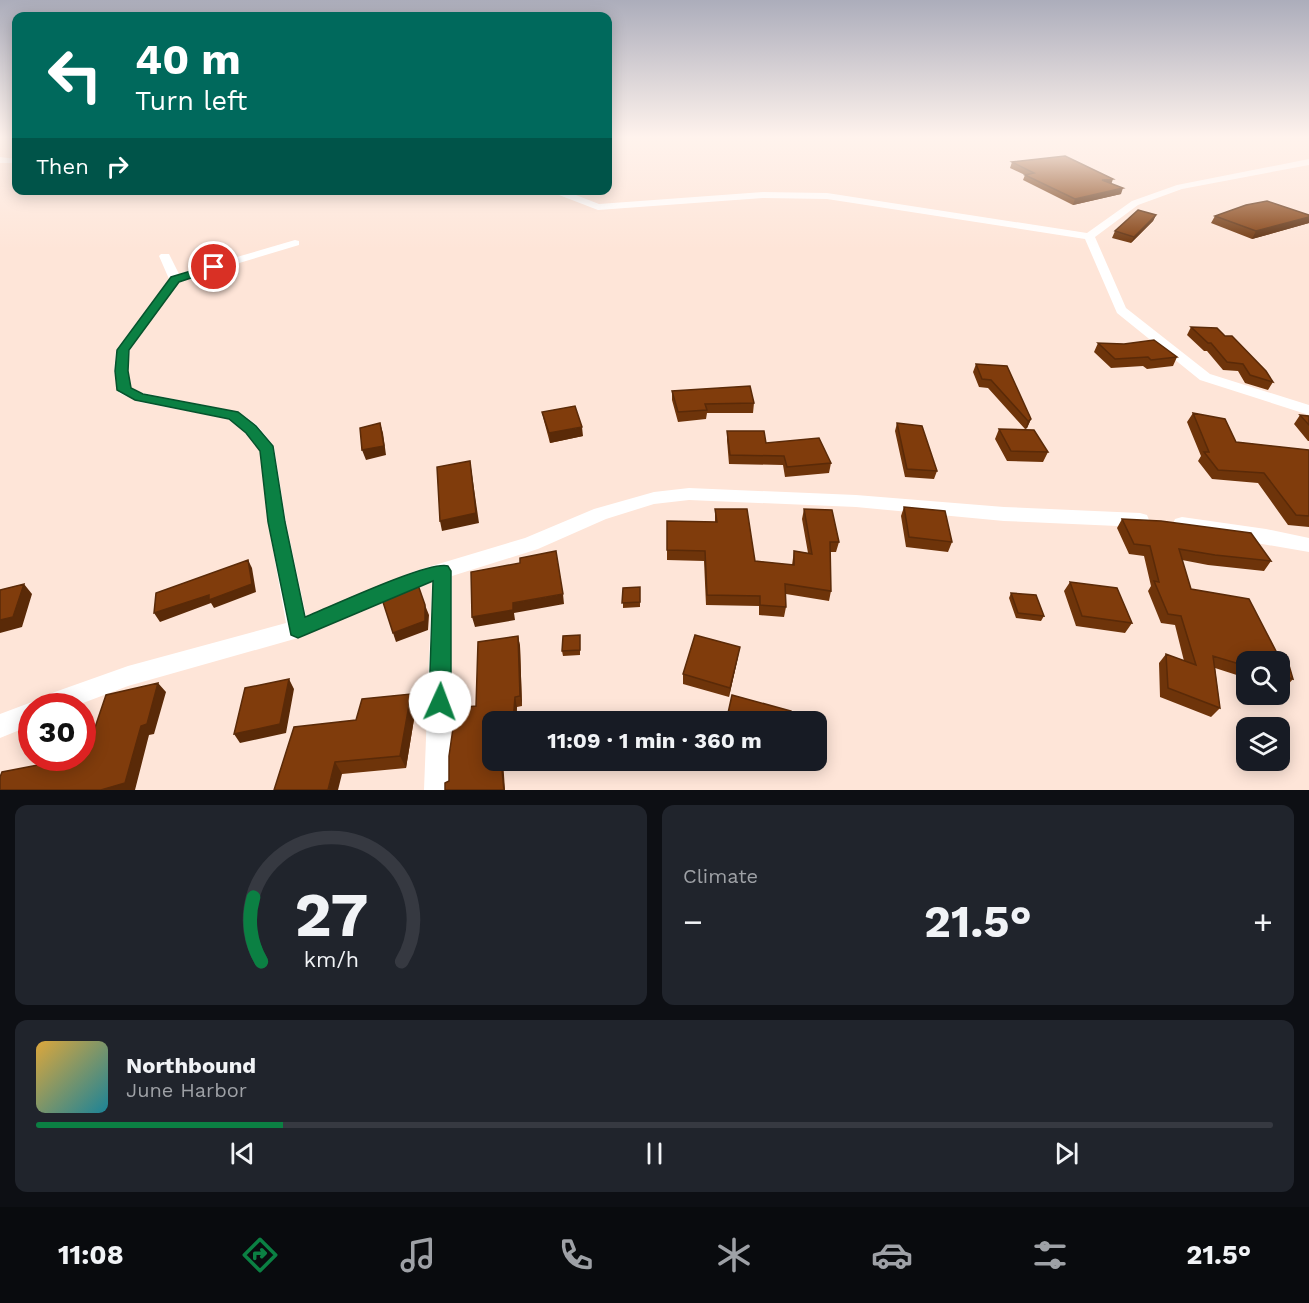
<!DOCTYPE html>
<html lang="en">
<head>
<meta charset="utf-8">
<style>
	:root { --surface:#171b24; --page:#20242c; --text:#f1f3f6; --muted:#9ea1a6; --line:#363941; --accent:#0b8043 }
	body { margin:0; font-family:"Work Sans",sans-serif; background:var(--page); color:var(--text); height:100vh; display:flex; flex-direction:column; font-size:22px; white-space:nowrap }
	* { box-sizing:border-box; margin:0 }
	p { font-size:20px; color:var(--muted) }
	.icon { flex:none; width:33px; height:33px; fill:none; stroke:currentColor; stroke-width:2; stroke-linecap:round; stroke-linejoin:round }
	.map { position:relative; height:790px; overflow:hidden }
	.details { display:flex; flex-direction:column; gap:15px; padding:15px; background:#0d0f14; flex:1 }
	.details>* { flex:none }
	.hud { position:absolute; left:12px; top:12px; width:600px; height:183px; border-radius:12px; box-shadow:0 3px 15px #0003; background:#00695c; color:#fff; overflow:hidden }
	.tools { position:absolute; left:1236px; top:651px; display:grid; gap:12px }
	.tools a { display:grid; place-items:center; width:54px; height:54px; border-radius:12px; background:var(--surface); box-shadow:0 3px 15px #0003; font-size:30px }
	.speed { position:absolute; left:18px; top:693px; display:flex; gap:12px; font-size:30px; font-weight:700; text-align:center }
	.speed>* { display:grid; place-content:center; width:78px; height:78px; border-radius:50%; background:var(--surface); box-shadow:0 3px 15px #0003; line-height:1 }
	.speed .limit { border:9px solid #d22; background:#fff; color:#111 }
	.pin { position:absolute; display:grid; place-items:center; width:51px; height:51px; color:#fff; margin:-26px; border:3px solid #fff; border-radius:50%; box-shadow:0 2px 6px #0007 }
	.me { position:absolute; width:66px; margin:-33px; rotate:2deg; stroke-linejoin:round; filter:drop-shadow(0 0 4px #0008) }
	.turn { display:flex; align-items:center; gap:21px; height:126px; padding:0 24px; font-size:27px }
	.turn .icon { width:78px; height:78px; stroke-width:2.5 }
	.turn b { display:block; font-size:42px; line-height:51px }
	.then { display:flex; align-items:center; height:57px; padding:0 24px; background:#0003; gap:12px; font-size:22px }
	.big { font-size:45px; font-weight:700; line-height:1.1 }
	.details .widget { flex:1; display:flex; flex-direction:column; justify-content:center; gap:9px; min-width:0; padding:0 21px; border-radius:12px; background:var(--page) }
	.details .dial { align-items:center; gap:0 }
	.dial svg { height:156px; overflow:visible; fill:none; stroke:var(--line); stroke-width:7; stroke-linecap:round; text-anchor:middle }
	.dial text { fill:var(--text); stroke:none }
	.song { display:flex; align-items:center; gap:18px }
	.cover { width:72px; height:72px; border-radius:9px; background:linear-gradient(135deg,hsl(40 70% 55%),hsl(190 70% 35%)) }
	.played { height:6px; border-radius:3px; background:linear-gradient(90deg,var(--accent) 20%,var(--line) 20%) }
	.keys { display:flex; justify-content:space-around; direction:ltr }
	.heat { display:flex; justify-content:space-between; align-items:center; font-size:33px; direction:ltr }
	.details .tiles { flex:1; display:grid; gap:15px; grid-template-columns:1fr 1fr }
	.widget:last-child { grid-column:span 2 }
	.trip { position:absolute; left:482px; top:711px; width:345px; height:60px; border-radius:12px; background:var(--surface); box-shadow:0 3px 15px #0003; font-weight:700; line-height:60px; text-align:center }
	.menu { display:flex; height:96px; justify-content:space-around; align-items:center; background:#090b0e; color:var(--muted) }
	.menu .icon { width:42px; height:42px }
	.menu .selected { color:var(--accent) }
	.menu b { font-size:27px; color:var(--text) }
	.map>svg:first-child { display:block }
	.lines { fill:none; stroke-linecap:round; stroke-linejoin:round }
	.minor { fill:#fff; fill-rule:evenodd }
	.wall { fill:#6e340a }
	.shaded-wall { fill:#5a2a08 }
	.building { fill:#803c0c; stroke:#5a2a08; stroke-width:1.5 }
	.route { fill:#0b8043; stroke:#07532c; stroke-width:1.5 }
</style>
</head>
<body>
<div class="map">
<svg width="1309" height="790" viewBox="0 0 1309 790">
	<rect width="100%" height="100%" fill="#fee5d8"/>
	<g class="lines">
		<path class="minor" d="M0,157L16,159V163H0Z
			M1309,159V165L1182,189L1138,205L1095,237L1126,308L1210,374L1309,405V415L1200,380L1117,313L1085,239L827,199L763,198L598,210L546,190H563L599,204L763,192L827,193L1087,233L1132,201L1177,185Z
			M526,190H543L539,193Z
			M295,240L299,241V245L179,281L130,350L128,371L131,388L143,393L239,412L257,425L274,446L286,522L306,616L415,571L525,538L594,509L654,492L689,488L856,495L1004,507L1140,513L1147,515L1149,520L1147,525L1140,527L1004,521L856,507L689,500L654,504L606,519L538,549L452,576L450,790H424L432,582L298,638L128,686L75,706H32V725L0,738V714L32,702L35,703L38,698L128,666L286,623L268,522L260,451L245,433L228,419L139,402L119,393L114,371L116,350L169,279L159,256L161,254H169L179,274Z
			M1182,517L1266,529L1309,538V552L1175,529L1173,524L1175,519Z"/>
	</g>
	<path class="wall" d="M1012,162L1112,184L1121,194L1073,205L1023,180L1025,175L1010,168Z
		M1156,215L1153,221L1131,243L1112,238L1115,231Z
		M1309,215V223L1252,239L1211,223L1215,216Z
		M1191,327L1273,382L1268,390L1245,383L1238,371L1223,370L1207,351H1204L1187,335Z
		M1098,343L1177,357L1173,366L1147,369L1143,366L1111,368L1094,352Z
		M976,364L1031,419L1027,428L1025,429L988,388L979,387L973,372Z
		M672,391L754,403L753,413H707L706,419L678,422L672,400Z
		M542,412L583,436L550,443L544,421Z
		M1193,413L1236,442L1309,450V527L1288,525L1258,483L1212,479L1198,461L1201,456L1187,422Z
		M1300,415L1309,416V441H1308L1294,424Z
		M897,423L937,471L934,479L905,477L895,431Z
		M999,429L1048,452L1043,462L1007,461L995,439Z
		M727,431L831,463L829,473L785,477L783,465L729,464L727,440Z
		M904,507L952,542L948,552L906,547L901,516Z
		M715,509L755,561L792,565L794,551L808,553L802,519L804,509L839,542L836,552H830L831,591L829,601L786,594V607L784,617L759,615V606L706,605L704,561L667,560V521L715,522Z
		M1122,519L1271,561L1264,571L1208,565L1182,560L1191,589L1277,653L1293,679L1284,689L1280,687V662H1246V678L1215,668L1220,708L1211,717L1160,697L1159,663L1166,654L1184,661L1175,625L1161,623L1148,591L1151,586L1144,556L1129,554L1117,528Z
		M1070,582L1132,623L1125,633L1076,626L1064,591Z
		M640,587V607L623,608V588Z
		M1011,593L1044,616L1041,621L1016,618L1009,598Z
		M580,635V655L563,656L562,651Z
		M518,636L520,646L522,706L517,707L516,722H492L449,781L476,706Z
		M738,657L729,697L683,684V674Z
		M416,707L406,768L342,774L274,790Z
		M765,760H783L782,766Z"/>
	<path class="shaded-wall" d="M1113,179L1111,185L1102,180Z
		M1123,188L1121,194L1073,205L1075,199Z
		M1156,215L1153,221L1131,243L1134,237Z
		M1309,217V223L1252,239L1256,231Z
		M1031,419L1027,428L1025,429L1028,421Z
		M380,423L383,433L386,455L366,460L362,450Z
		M582,427L583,436L550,443L549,433Z
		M470,461L479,523L442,531L440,521Z
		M248,560L252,568L256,592L214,608L211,603L160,622L154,613Z
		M24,584L32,594L22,627L0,633V620Z
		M563,594L564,604L514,613L515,620L475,627L472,617L513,603Z
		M425,605L429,615L428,630L396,642L393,633Z
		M518,636L520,646L522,706L520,696Z
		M740,647L738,657L729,697L730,688Z
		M289,679L294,689L286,733L240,743L234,734Z
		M158,683L166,692L154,734L149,735L135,790H101Z
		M411,694L416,707L406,768L400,756Z
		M515,697L517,707L516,722H513Z
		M501,760H503L505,790H504Z
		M335,762L342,774L338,790H328Z"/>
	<path class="building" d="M1065,156L1113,179L1102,180L1123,188L1075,199L1025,175L1034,173L1012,162Z
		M1267,201L1309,215V217L1256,231L1215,216L1246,205Z
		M1138,210L1156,215L1134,237L1115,231Z
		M1191,327L1217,328L1225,336H1232L1266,371L1273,382L1250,375L1243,364L1227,362L1211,343H1208Z
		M1154,340L1177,357L1151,360L1148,357L1115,359L1098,343L1124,344Z
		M976,364L1007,366L1031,419L1028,421L991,380L982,379Z
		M750,386L754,403L705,404L707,410L678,412L672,391Z
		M575,406L582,427L549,433L542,412Z
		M1193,413L1225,419L1236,442L1309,450V516L1296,515L1264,473L1218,470L1204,452H1209Z
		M1300,415L1309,416V425Z
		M380,423L384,446L362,450L360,428Z
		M897,423L922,426L937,471L907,469Z
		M999,429L1034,430L1048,452L1011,451Z
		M727,431H764L766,443L819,438L831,463L787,467L784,456L730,455Z
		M470,461L476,513L440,521L437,467Z
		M904,507L945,511L952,542L909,537Z
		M715,509H747L755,561L794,565V551L812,554L804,509L832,510L839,542H830L831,591L785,584L786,607L760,605V596L707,595L705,551L667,550V521L717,522Z
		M1122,519L1161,521L1251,533L1271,561L1215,555L1179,549L1191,589L1249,599L1277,653L1286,655L1293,679L1280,675V662H1246V666L1213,656L1220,708L1168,688L1166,654L1196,665L1181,616L1168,614L1154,581L1159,582L1150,546L1134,544Z
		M556,551L563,594L513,603V610L472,617L471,572L520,563V558Z
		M248,560L252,584L209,600V595L154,613L156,593Z
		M417,582L425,605V621L393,633L381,596Z
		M1070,582L1117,588L1132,623L1082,616Z
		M24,584L13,617L0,620V590Z
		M640,587V602L622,603L623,588Z
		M1011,593L1036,595L1044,616L1018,613Z
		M580,635V650L562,651L563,636Z
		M695,635L740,647L730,688L683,674Z
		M518,636L520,696L515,697L513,722H492V760H501L504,790H445V783L449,781V756L456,708L476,706L478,642Z
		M289,679L280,724L234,734L245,688Z
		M158,683L147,724L141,726L125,783L101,790H0V777L2,772L74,758H82V752L87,751L106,695Z
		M411,694L400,756L335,762L328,790H274L294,727L356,720L362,699Z
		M732,695L791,711L789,722H726Z"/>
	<linearGradient id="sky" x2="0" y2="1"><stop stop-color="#acadbb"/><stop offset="0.55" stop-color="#fff3ed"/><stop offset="1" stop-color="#fff3ed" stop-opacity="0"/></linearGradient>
	<rect width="1309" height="249" fill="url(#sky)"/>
	<path class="route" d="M214,264L218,265V269L179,282L129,350L128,371L131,388L143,394L238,412L256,426L273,446L285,522L305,617C330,607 430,560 448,566L451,571V702L448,709L440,712L432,709L429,702L433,581L305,635L298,638L291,635L268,522L260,451L246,433L229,419L135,400L117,390L115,371L117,350L171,277Z"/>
</svg>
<div class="tools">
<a><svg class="icon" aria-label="search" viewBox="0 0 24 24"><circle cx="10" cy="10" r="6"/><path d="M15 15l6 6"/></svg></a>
<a><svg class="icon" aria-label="layers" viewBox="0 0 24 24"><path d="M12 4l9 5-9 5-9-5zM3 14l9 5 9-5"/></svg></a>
</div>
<div class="speed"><div class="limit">30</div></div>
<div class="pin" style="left:214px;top:267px;background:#d93025"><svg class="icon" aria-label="arrive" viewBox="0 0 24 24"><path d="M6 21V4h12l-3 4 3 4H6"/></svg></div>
<svg class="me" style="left:440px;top:702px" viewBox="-20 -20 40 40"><circle r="19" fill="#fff"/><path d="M0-13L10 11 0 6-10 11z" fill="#0b8043"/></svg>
<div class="trip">11:09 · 1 min · 360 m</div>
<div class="hud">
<div class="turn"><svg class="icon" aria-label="left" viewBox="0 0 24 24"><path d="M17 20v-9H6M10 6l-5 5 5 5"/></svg><div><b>40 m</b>Turn left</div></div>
<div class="then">Then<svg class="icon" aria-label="right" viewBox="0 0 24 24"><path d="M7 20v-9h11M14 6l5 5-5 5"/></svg></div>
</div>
</div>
<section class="details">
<div class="tiles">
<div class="widget dial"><svg viewBox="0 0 100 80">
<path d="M14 69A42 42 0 1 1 86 69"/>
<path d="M14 69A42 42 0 0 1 10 36" stroke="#0b8043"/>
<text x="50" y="56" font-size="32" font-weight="700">27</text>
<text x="50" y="72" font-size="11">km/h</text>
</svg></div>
<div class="widget"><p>Climate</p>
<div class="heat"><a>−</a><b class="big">21.5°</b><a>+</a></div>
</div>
<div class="widget">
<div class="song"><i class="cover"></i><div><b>Northbound</b><p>June Harbor</p></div></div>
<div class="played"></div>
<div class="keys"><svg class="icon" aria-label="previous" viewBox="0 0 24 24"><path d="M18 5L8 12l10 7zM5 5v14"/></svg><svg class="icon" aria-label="pause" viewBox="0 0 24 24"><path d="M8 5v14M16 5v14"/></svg><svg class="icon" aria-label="next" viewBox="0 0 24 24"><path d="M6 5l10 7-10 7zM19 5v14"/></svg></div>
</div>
</div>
</section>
<nav class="menu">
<b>11:08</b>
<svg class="icon selected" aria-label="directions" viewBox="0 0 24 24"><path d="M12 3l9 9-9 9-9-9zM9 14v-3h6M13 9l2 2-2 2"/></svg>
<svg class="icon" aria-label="music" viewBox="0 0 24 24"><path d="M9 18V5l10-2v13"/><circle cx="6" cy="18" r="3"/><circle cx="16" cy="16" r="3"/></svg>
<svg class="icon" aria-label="phone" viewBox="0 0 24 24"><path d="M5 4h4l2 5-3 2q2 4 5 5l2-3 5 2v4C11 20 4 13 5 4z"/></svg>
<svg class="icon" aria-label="climate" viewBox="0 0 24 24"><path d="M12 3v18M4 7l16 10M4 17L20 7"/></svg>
<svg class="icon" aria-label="car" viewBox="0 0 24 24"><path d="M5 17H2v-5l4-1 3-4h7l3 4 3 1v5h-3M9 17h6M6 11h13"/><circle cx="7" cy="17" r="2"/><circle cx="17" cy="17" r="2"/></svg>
<svg class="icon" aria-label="filters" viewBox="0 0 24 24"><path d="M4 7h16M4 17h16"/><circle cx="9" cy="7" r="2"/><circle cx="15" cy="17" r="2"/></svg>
<b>21.5°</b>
</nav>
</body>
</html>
